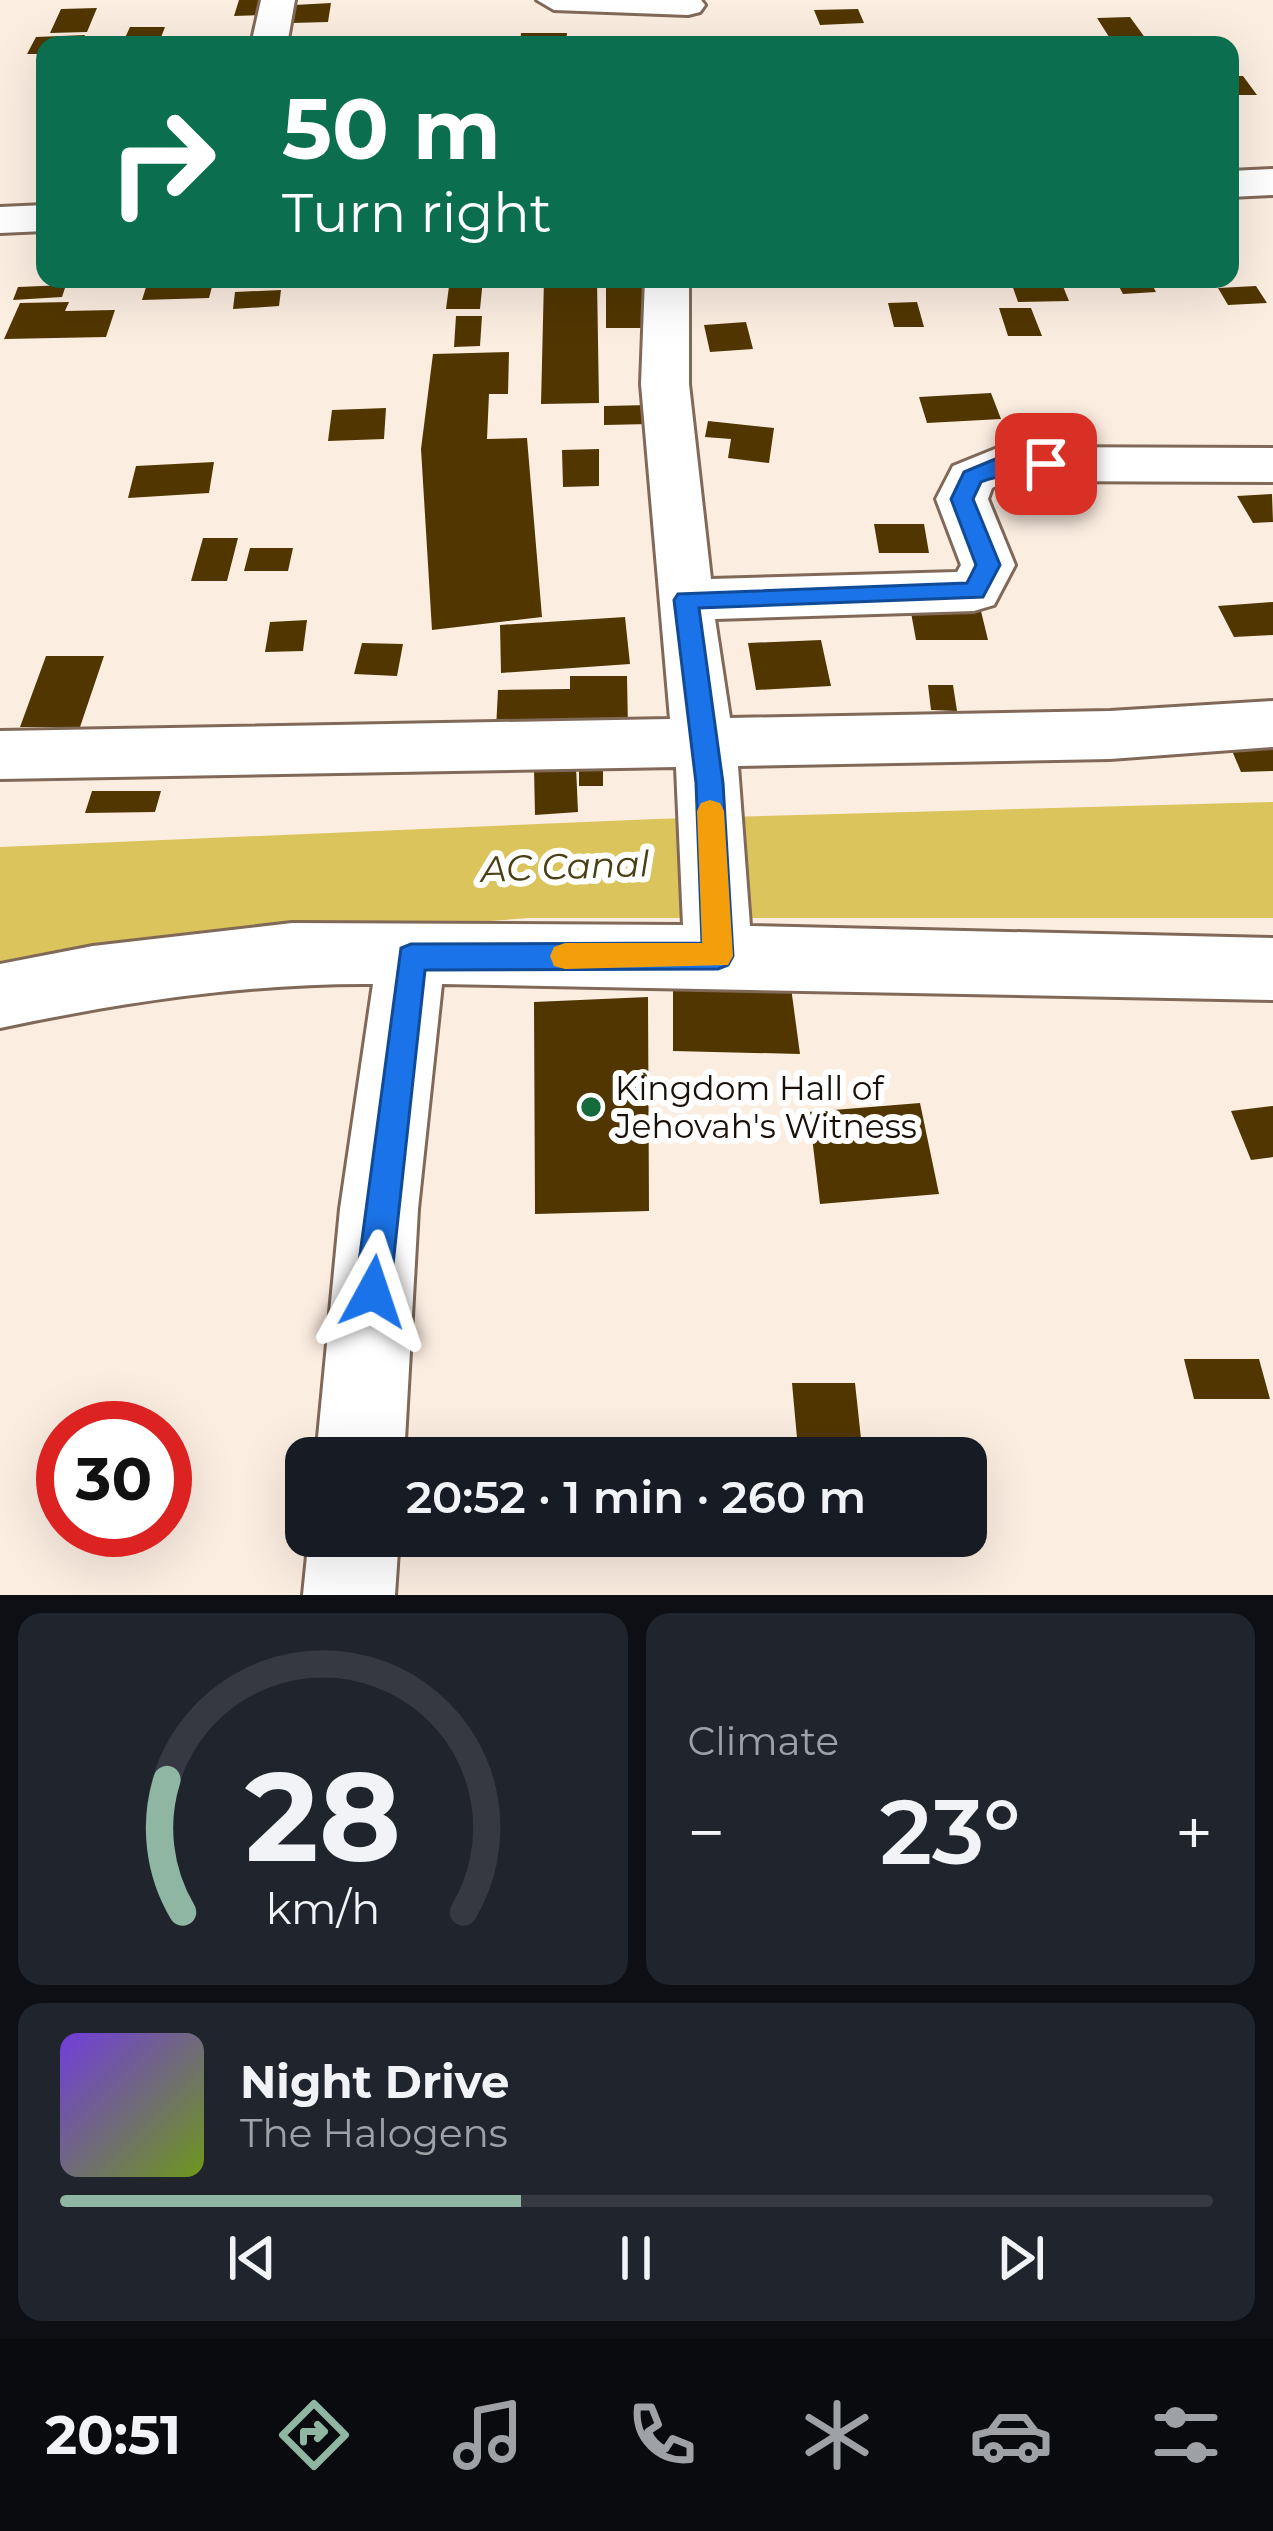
<!DOCTYPE html>
<html lang="en">
<head>
<meta charset="utf-8">
<style>
	:root { --surface:#171b24; --page:#20242c; --text:#f1f3f6; --muted:#9ea1a6; --line:#363941; --accent:#8eb6a3 }
	body { margin:0; font-family:Montserrat,sans-serif; background:var(--page); color:var(--text); height:100vh; display:flex; flex-direction:column; font-size:45px; white-space:nowrap }
	* { box-sizing:border-box; margin:0 }
	p { font-size:39px; color:var(--muted) }
	.icon { flex:none; width:66px; height:66px; fill:none; stroke:currentColor; stroke-width:2; stroke-linecap:round; stroke-linejoin:round }
	.map { position:relative; height:1595px; overflow:hidden }
	.sheet { display:flex; flex-direction:column; gap:18px; padding:18px; background:#0d0f14; flex:1 }
	.sheet>* { flex:none }
	.banner { position:absolute; left:36px; top:36px; width:1203px; height:252px; border-radius:24px; box-shadow:0 12px 48px #0002; background:#0b6e4f; color:#fff; overflow:hidden }
	.speed { position:absolute; left:36px; top:1401px; display:flex; gap:24px; font-size:60px; font-weight:700; text-align:center }
	.speed>* { display:grid; place-content:center; width:156px; height:156px; border-radius:50%; background:var(--surface); box-shadow:0 12px 48px #0002; line-height:1 }
	.speed .limit { border:18px solid #d22; background:#fff; color:#111 }
	.pin { position:absolute; display:grid; place-items:center; width:102px; height:102px; color:#fff; margin:-51px; border-radius:24px; box-shadow:0 6px 18px #0006 }
	.me { position:absolute; width:132px; margin:-66px; rotate:5deg; stroke-linejoin:round; filter:drop-shadow(0 0 9px #0008) }
	.turn { display:flex; align-items:center; gap:42px; height:252px; padding:0 48px; font-size:54px }
	.turn .icon { width:156px; height:156px; stroke-width:2.5 }
	.turn b { display:block; font-size:84px; line-height:102px }
	.big { font-size:90px; font-weight:600; line-height:1.1 }
	.sheet .widget { flex:1; display:flex; flex-direction:column; justify-content:center; gap:18px; min-width:0; padding:0 42px; border-radius:24px; background:var(--page) }
	.sheet .dial { align-items:center; gap:0 }
	.dial svg { height:312px; overflow:visible; fill:none; stroke:var(--line); stroke-width:7; stroke-linecap:round; text-anchor:middle }
	.dial text { fill:var(--text); stroke:none }
	.song { display:flex; align-items:center; gap:36px }
	.cover { width:144px; height:144px; border-radius:18px; background:linear-gradient(135deg,hsl(260 70% 55%),hsl(80 70% 35%)) }
	.played { height:12px; border-radius:6px; background:linear-gradient(90deg,var(--accent) 40%,var(--line) 40%) }
	.keys { display:flex; justify-content:space-around; direction:ltr }
	.heat { display:flex; justify-content:space-between; align-items:center; font-size:66px; direction:ltr }
	.sheet .tiles { flex:1; display:grid; gap:18px; grid-template-columns:1fr 1fr }
	.widget:last-child { grid-column:span 2 }
	.trip { position:absolute; left:285px; top:1437px; width:702px; height:120px; border-radius:24px; background:var(--surface); box-shadow:0 12px 48px #0002; font-weight:600; line-height:120px; text-align:center }
	.menu { display:flex; height:192px; justify-content:space-around; align-items:center; background:#090b0e; color:var(--muted) }
	.menu .icon { width:84px; height:84px }
	.menu .selected { color:var(--accent) }
	.menu b { font-size:54px; color:var(--text) }
	.map>svg:first-child { display:block }
	.water { fill:#dbc45c }
	.building { fill:#513600 }
	.lines { fill:none; stroke-linecap:round; stroke-linejoin:round }
	.minor-casing { stroke:#806958; stroke-width:6 }
	.highway-casing { stroke:#806958; stroke-width:6 }
	.minor { fill:#fff; fill-rule:evenodd }
	.highway { fill:#fff; fill-rule:evenodd }
	.route { fill:#1a73e8; stroke:#114b97; stroke-width:3 }
	.slow { fill:#f59e0b }
	.poi-dot { fill:#166b3d; stroke:#fff; stroke-width:4.5 }
	.labels { text-anchor:middle; stroke-width:12; stroke-linejoin:round; paint-order:stroke }
	.poi-label { font-size:33px; fill:#19100a; stroke:#fff; text-anchor:start }
	.water-label { font-size:36px; font-style:italic; fill:#494013; stroke:#fff }
</style>
</head>
<body>
<div class="map">
<svg width="1273" height="1595" viewBox="0 0 1273 1595">
	<rect width="100%" height="100%" fill="#fcede1"/>
	<path class="water" d="M1273,802V918H529L160,946L0,964V847L656,819Z"/>
	<path class="building" d="M239,0H272L267,15L234,16Z
		M331,3L328,22L291,23L294,5Z
		M97,8L87,32L50,33L61,9Z
		M858,9L864,23L820,25L814,10Z
		M1130,17L1146,39L1111,40L1097,18Z
		M130,27H165L160,40H124Z
		M521,33H567L566,45H520Z
		M85,35L81,45H45V54H27L36,37Z
		M1230,76H1243L1257,95H1230Z
		M450,279H483L480,309H446Z
		M544,279H597L599,403L541,404Z
		M635,279H651L653,328H606V282Z
		M1010,279H1060L1069,301L1018,302Z
		M1115,279H1149L1156,292L1123,294Z
		M213,283L209,298L142,300L147,284Z
		M66,285L62,297L13,300L18,287Z
		M1256,286L1267,303L1228,305L1218,288Z
		M281,290L279,306L233,309L235,292Z
		M69,302L65,311L115,310L106,337L4,339L20,303Z
		M917,302L924,327H894L888,303Z
		M999,308H1031L1042,336H1008Z
		M456,316H482L480,346L454,347Z
		M746,322L753,349L710,352L704,325Z
		M509,352L508,394H489L487,439L527,438L542,617L432,630L421,449L433,354Z
		M991,393L1001,419L927,423L919,397Z
		M650,405V424L604,425V406Z
		M386,408L384,439L328,441L332,410Z
		M708,421L774,428L769,463L728,458L731,439L705,437Z
		M599,449V486L563,487L562,450Z
		M214,462L209,493L128,498L136,466Z
		M1272,494L1273,522L1253,523L1237,496Z
		M874,524H924L929,553H879Z
		M203,538H238L227,581H191Z
		M250,548H293L288,571H244Z
		M1273,602V635L1234,637L1218,606Z
		M910,607H980L988,640H916Z
		M625,617L630,664L501,673L500,625Z
		M307,620L303,651L265,652L270,622Z
		M821,640L831,686L756,690L748,643Z
		M362,643L403,644L397,676L354,674Z
		M46,656H104L80,727H20Z
		M570,676H627L628,728L496,729L498,690L570,689Z
		M928,685H953L957,711L931,710Z
		M1273,744V771L1241,772L1230,746Z
		M576,766L578,812L535,815L534,768Z
		M603,769V786H579V770Z
		M92,791H161L155,812L85,813Z
		M790,980L800,1054L673,1051V988Z
		M648,997L649,1211L535,1214L534,1002Z
		M920,1103L939,1194L820,1204L809,1112Z
		M1273,1106V1157L1251,1160L1231,1111Z
		M1184,1359H1259L1270,1399H1194Z
		M792,1383H855L862,1448L784,1449L785,1458H712L711,1440L797,1438Z"/>
	<g class="lines">
		<defs>
			<path id="minor" d="M261,0H295L287,45H251Z
				M537,0H701L705,5L700,12L688,15L554,10Z
				M645,279H689V384L711,579L957,572L961,565L936,499L953,466L1000,447L1273,448V482L1008,481L992,488L988,499L1015,565L994,605L974,611L715,619L730,718L1110,711L1273,701V747L1110,759L738,766L750,926L1273,938V1000L442,984L418,1209L404,1458H316L340,1209L373,984C247,983 123,1002 0,1028V964L93,946L292,923L683,925L676,767L0,779V731L670,719L641,384Z
				M309,1536H399L395,1595H303Z"/>
			<path id="highway" d="M1273,169V195L1230,197V171Z
				M45,205V231L0,233V207Z"/>
		</defs>
		<use href="#minor" class="minor-casing"/>
		<use href="#highway" class="highway-casing"/>
		<use href="#minor" class="minor"/>
		<use href="#highway" class="highway"/>
	</g>
	<path class="route" d="M1000,457H1046L1057,464C1043,476 1005,471 981,482L973,499L1000,565L983,597L699,608L723,783L733,956L728,965L718,969L425,970L390,1292L385,1304L373,1309L360,1304L355,1292L401,948L411,944L702,943L696,783L674,600L678,594L967,583L976,565L951,499L964,472Z"/>
	<path class="slow" d="M710,800L720,803L724,811L733,956L728,965L565,969L554,966L550,956L554,947L565,943H702L697,811L701,803Z"/>
	<circle class="poi-dot" cx="591" cy="1107" r="12"/>
	<g class="labels">
		<g class="poi-label">
			<text x="615" y="1100">Kingdom Hall of<tspan x="615" dy="38">Jehovah's Witness</tspan></text>
		</g>
		<g class="water-label">
			<text transform="translate(565 866) rotate(-2)" y="13">AC Canal</text>
		</g>
	</g>
</svg>
<div class="speed"><div class="limit">30</div></div>
<div class="pin" style="left:1046px;top:464px;background:#d93025"><svg class="icon" aria-label="arrive" viewBox="0 0 24 24"><path d="M6 21V4h12l-3 4 3 4H6"/></svg></div>
<svg class="me" style="left:373px;top:1292px" viewBox="-20 -20 40 40"><path d="M0-17L14 15 0 8-14 15z" fill="#1a73e8" stroke="#fff" stroke-width="4"/></svg>
<div class="trip">20:52 · 1 min · 260 m</div>
<div class="banner">
<div class="turn"><svg class="icon" aria-label="right" viewBox="0 0 24 24"><path d="M7 20v-9h11M14 6l5 5-5 5"/></svg><div><b>50 m</b>Turn right</div></div>
</div>
</div>
<section class="sheet">
<div class="tiles">
<div class="widget dial"><svg viewBox="0 0 100 80">
<path d="M14 69A42 42 0 1 1 86 69"/>
<path d="M14 69A42 42 0 0 1 10 35" stroke="#8eb6a3"/>
<text x="50" y="56" font-size="32" font-weight="700">28</text>
<text x="50" y="72" font-size="11">km/h</text>
</svg></div>
<div class="widget"><p>Climate</p>
<div class="heat"><a>−</a><b class="big">23°</b><a>+</a></div>
</div>
<div class="widget">
<div class="song"><i class="cover"></i><div><b>Night Drive</b><p>The Halogens</p></div></div>
<div class="played"></div>
<div class="keys"><svg class="icon" aria-label="previous" viewBox="0 0 24 24"><path d="M18 5L8 12l10 7zM5 5v14"/></svg><svg class="icon" aria-label="pause" viewBox="0 0 24 24"><path d="M8 5v14M16 5v14"/></svg><svg class="icon" aria-label="next" viewBox="0 0 24 24"><path d="M6 5l10 7-10 7zM19 5v14"/></svg></div>
</div>
</div>
</section>
<nav class="menu">
<b>20:51</b>
<svg class="icon selected" aria-label="directions" viewBox="0 0 24 24"><path d="M12 3l9 9-9 9-9-9zM9 14v-3h6M13 9l2 2-2 2"/></svg>
<svg class="icon" aria-label="music" viewBox="0 0 24 24"><path d="M9 18V5l10-2v13"/><circle cx="6" cy="18" r="3"/><circle cx="16" cy="16" r="3"/></svg>
<svg class="icon" aria-label="phone" viewBox="0 0 24 24"><path d="M5 4h4l2 5-3 2q2 4 5 5l2-3 5 2v4C11 20 4 13 5 4z"/></svg>
<svg class="icon" aria-label="climate" viewBox="0 0 24 24"><path d="M12 3v18M4 7l16 10M4 17L20 7"/></svg>
<svg class="icon" aria-label="car" viewBox="0 0 24 24"><path d="M5 17H2v-5l4-1 3-4h7l3 4 3 1v5h-3M9 17h6M6 11h13"/><circle cx="7" cy="17" r="2"/><circle cx="17" cy="17" r="2"/></svg>
<svg class="icon" aria-label="filters" viewBox="0 0 24 24"><path d="M4 7h16M4 17h16"/><circle cx="9" cy="7" r="2"/><circle cx="15" cy="17" r="2"/></svg>
</nav>
</body>
</html>
